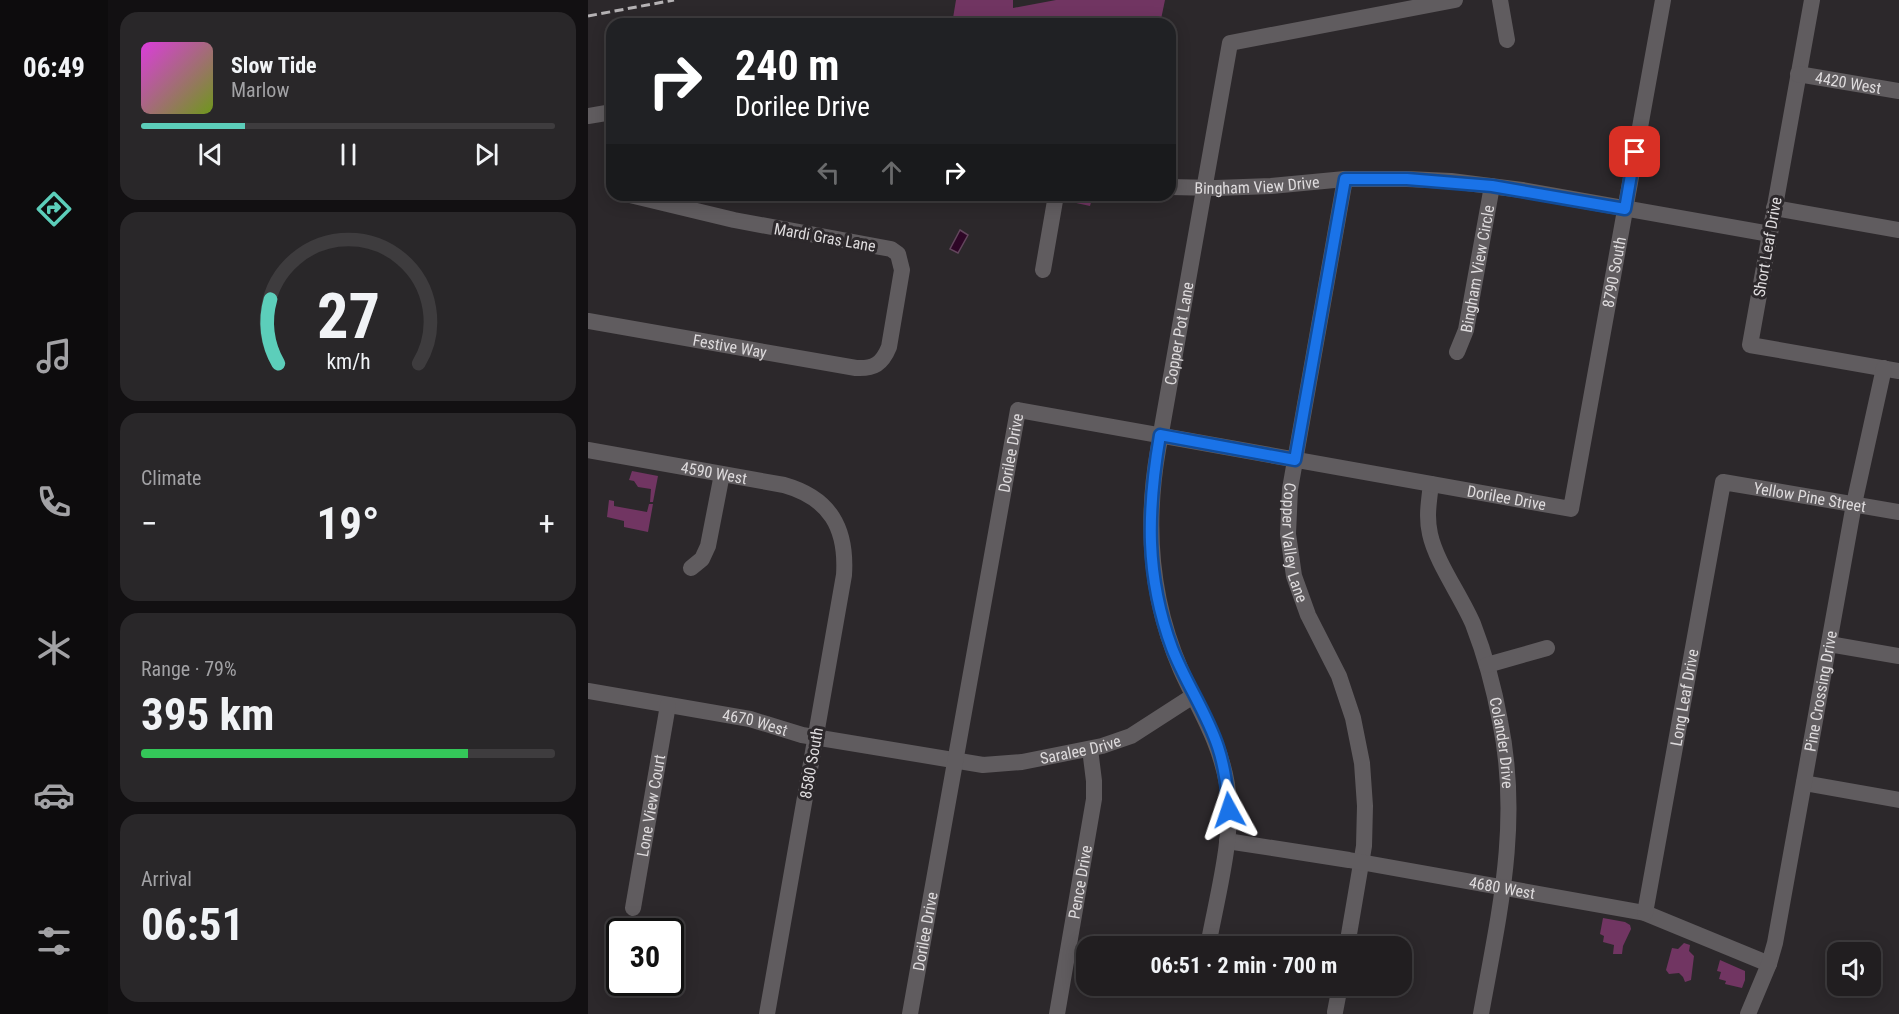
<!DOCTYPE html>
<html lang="en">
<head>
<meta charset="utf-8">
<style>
	:root { --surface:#211e20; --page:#292729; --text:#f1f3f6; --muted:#a2a2a5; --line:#3e3c3e; --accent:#5cceba }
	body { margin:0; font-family:"Roboto Condensed",sans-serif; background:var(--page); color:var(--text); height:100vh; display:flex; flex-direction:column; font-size:22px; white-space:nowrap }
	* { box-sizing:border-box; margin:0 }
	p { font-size:20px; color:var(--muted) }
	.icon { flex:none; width:33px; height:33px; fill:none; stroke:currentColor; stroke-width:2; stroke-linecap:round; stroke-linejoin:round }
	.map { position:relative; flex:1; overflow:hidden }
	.drawer { display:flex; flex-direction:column; gap:12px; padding:12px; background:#121012; width:480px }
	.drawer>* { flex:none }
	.hud { position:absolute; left:18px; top:18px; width:570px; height:183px; border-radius:18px; box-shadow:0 3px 15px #0003,0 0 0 2px var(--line); background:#202124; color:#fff; overflow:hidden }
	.buttons { position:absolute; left:1239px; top:942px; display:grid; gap:12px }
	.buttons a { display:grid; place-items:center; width:54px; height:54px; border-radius:12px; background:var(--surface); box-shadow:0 3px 15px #0003,0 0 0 2px var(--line); font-size:30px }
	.speed { position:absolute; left:18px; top:918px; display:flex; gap:12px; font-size:30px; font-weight:700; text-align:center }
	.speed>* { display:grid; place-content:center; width:78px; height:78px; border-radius:50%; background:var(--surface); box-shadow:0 3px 15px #0003,0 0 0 2px var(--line); line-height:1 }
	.speed .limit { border:3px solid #111; border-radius:9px; background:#fff; color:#111 }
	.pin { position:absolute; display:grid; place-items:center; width:51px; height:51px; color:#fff; margin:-26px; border-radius:12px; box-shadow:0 3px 9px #0006 }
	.me { position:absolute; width:66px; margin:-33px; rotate:355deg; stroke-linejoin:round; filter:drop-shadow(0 0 4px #0008) }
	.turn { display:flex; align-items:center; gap:21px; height:126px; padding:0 30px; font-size:27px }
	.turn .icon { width:78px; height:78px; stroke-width:2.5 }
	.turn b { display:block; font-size:42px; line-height:51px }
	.lanes { display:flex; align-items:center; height:57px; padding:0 30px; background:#0003; justify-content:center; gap:30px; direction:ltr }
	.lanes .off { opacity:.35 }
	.big { font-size:45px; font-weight:700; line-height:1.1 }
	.drawer .tile { flex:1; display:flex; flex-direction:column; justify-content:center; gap:9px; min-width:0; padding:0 21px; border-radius:18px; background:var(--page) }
	.drawer .dial { align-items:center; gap:0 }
	.dial svg { height:156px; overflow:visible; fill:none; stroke:var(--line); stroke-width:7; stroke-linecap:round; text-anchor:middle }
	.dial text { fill:var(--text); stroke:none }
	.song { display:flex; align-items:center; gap:18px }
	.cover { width:72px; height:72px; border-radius:9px; background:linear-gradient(135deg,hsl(300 70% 55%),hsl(80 70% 35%)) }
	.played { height:6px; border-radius:3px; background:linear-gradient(90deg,var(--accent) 25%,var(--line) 25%) }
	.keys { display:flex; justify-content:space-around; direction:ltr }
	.heat { display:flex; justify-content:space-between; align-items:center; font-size:33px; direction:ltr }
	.charge { height:9px; border-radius:4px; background:linear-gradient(90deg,#34c759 79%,var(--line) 0) }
	.trip { position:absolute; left:488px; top:936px; width:336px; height:60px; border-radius:18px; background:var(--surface); box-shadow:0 3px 15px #0003,0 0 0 2px var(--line); font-weight:700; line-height:60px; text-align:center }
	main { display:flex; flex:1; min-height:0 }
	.menu { display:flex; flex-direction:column; width:108px; justify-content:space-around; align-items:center; background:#0d0c0d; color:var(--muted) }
	.menu .icon { width:42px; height:42px }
	.menu .active { color:var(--accent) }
	.menu b { font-size:27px; color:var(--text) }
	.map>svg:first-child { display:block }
	.green { fill:#713562 }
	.water { fill:#2e0626; stroke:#63465d; stroke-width:1.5 }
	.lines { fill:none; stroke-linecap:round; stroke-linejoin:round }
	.minor { stroke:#605c5f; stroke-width:16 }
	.rail { stroke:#b5b2b4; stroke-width:3; stroke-dasharray:9 4.5; stroke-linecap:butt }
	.route-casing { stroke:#114b97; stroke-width:15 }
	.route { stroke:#1a73e8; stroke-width:10 }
	.labels { text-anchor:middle; stroke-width:6; stroke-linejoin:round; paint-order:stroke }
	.street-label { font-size:16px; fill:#dedbdd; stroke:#2c282b }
</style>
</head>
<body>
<main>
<nav class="menu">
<b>06:49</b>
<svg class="icon active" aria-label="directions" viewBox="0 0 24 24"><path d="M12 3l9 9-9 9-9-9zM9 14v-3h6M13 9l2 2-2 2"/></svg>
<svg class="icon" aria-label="music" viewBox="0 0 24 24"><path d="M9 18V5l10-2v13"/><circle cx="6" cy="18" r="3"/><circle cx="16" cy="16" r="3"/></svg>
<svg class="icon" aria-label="phone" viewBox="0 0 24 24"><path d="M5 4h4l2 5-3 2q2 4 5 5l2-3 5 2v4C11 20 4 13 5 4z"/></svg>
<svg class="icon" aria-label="climate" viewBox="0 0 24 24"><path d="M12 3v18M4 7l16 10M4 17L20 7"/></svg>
<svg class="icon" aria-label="car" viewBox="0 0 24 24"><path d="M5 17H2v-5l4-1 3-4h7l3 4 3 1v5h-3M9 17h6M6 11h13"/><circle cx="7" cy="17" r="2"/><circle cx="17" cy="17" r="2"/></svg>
<svg class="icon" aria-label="filters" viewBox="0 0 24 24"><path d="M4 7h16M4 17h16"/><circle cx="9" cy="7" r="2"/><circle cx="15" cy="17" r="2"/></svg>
</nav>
<section class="drawer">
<div class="tile">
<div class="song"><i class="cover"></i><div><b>Slow Tide</b><p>Marlow</p></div></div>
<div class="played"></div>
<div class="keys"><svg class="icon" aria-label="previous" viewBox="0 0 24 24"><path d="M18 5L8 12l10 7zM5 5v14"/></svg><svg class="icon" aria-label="pause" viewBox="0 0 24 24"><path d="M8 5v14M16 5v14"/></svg><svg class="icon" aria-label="next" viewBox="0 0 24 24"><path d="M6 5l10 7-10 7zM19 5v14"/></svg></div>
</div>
<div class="tile dial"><svg viewBox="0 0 100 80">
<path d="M14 69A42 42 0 1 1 86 69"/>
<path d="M14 69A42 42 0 0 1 10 36" stroke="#5cceba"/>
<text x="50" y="56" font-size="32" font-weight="700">27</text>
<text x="50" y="72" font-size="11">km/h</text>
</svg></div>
<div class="tile"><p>Climate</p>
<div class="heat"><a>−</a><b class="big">19°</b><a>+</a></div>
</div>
<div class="tile"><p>Range · 79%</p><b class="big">395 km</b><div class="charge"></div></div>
<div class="tile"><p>Arrival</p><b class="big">06:51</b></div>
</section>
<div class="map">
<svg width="1311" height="1014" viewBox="0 0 1311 1014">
	<rect width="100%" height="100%" fill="#2c282b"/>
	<path class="green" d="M368,0H425V8L468,0H577L572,24H364Z
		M480,195H505L502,206L479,201Z
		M44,471L70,476L65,502H62L63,489L50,487L46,481L41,480Z
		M21,500L26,501V506L59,512L61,504H65L60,532L36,527V521L19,517Z
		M1015,918L1037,922L1042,925L1043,929L1035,946L1034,954H1025L1026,945L1015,942L1016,936L1012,934Z
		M1096,943L1102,945L1101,951L1106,956L1103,980L1097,982L1095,977L1091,973L1081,974L1078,970L1084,948L1090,949Z
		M1132,960L1157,971V980L1154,988L1137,984L1138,981L1131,979L1133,972L1129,971Z"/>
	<path class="water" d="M372,230L380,235L370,253L362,249Z"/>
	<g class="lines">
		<g class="minor">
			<path d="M912,0L919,40"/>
			<path d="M1224,0L1162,345L1311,371"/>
			<path id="s1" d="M1210,74L1311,91"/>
			<path d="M0,116L24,112"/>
			<path id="s2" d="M757,179L702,489L700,534L706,576L720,615L751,676L765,718L774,763L777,806L776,846L759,946"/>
			<path id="s3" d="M582,187L628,188L683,186L757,179H819L863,181L934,190L1182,234"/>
			<path d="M1186,208L1311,230"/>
			<path d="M455,270L468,195"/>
			<path id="s4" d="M0,321L268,368C286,369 294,364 301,347L314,270L310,254L303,249L146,220L42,195"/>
			<path id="s5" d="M869,352L878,330L904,186"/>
			<path id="s6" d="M0,450L196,485C242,498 259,528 256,575L179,1014"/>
			<path id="s7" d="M843,484C841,501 838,517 842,534C848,562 873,596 885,624C897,655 906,688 912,721C933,823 911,914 893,1014"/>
			<path d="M103,568L114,559L120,546L134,474"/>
			<path d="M1241,644L1311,656"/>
			<path d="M899,665L959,648"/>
			<path id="s8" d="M0,691L162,719L214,735L395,765L434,762L514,746L543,736L605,696"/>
			<path d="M1216,783L1311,800"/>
			<path id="s9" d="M639,841L761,860L1057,913L1181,964"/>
			<path id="s10" d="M45,908L80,705"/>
			<path id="s11" d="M1057,913L1135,482L1311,512"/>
			<path id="s12" d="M620,946C629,896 647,834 639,784C631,739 611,710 593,670C562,599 557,525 570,450L642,43L867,0"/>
			<path d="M612,988L613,986"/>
			<path d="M747,1012L752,986"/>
			<path id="s13" d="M322,1014L430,410L983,509L1075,0"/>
			<path id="s14" d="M469,1014L506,799V781L502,749"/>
			<path id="s15" d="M1160,1014L1181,964L1187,943L1266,504L1296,368"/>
		</g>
		<path class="rail" d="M0,16L86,0"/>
	</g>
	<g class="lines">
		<defs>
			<path id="route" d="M641,810C639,789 637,768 630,747C619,713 597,682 584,648C557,575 559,511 572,435L707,460L757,179H819L904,186L1037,209L1047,152"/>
		</defs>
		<use href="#route" class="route-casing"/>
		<use href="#route" class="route"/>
	</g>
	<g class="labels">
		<g class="street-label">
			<text dy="6" stroke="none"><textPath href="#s1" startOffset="51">4420 West</textPath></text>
			<text dy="6" stroke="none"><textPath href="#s3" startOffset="87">Bingham View Drive</textPath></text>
			<text transform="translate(237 237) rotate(10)" y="6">Mardi Gras Lane</text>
			<text transform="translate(1179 247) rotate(-80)" y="6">Short Leaf Drive</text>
			<text dy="6" stroke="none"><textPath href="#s5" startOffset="86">Bingham View Circle</textPath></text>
			<text dy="6" stroke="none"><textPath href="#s13" startOffset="1416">8790 South</textPath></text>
			<text dy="6" stroke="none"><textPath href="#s12" startOffset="630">Copper Pot Lane</textPath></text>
			<text dy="6" stroke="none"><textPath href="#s4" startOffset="144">Festive Way</textPath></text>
			<text dy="6" stroke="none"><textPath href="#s13" startOffset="570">Dorilee Drive</textPath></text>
			<text dy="6" stroke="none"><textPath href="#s6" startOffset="128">4590 West</textPath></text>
			<text dy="6" stroke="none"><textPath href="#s11" startOffset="526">Yellow Pine Street</textPath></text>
			<text dy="6" stroke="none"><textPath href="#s13" startOffset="1110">Dorilee Drive</textPath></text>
			<text dy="6" stroke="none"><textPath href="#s2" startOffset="369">Copper Valley Lane</textPath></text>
			<text dy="6" stroke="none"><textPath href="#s15" startOffset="332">Pine Crossing Drive</textPath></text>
			<text dy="6" stroke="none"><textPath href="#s11" startOffset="219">Long Leaf Drive</textPath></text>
			<text dy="6" stroke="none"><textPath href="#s8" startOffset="170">4670 West</textPath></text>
			<text dy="6" stroke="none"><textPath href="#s7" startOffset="273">Colander Drive</textPath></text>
			<text dy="6" stroke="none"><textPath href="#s8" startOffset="501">Saralee Drive</textPath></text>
			<text transform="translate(223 763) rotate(-80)" y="6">8580 South</text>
			<text dy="6" stroke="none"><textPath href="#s10" startOffset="104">Lone View Court</textPath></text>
			<text dy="6" stroke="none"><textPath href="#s14" startOffset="134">Pence Drive</textPath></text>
			<text dy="6" stroke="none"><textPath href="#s9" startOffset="279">4680 West</textPath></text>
			<text dy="6" stroke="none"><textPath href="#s13" startOffset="84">Dorilee Drive</textPath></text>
		</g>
	</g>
</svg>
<div class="buttons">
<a><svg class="icon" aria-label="sound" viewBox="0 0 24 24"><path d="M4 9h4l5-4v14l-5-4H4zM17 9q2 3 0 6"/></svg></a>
</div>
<div class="speed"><div class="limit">30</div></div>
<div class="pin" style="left:1047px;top:152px;background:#d93025"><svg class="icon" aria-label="arrive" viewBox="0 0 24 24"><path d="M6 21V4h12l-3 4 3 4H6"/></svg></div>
<svg class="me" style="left:641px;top:810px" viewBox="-20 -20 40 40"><path d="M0-17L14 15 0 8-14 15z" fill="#1a73e8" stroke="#fff" stroke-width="4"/></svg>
<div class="trip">06:51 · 2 min · 700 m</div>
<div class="hud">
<div class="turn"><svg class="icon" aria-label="right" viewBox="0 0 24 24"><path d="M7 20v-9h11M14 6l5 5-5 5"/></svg><div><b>240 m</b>Dorilee Drive</div></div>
<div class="lanes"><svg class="icon off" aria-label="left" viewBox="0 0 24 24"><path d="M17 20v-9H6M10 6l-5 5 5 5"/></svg><svg class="icon off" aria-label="ahead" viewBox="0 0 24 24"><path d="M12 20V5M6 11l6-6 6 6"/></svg><svg class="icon" aria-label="right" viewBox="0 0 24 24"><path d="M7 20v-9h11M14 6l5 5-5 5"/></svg></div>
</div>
</div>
</main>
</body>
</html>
